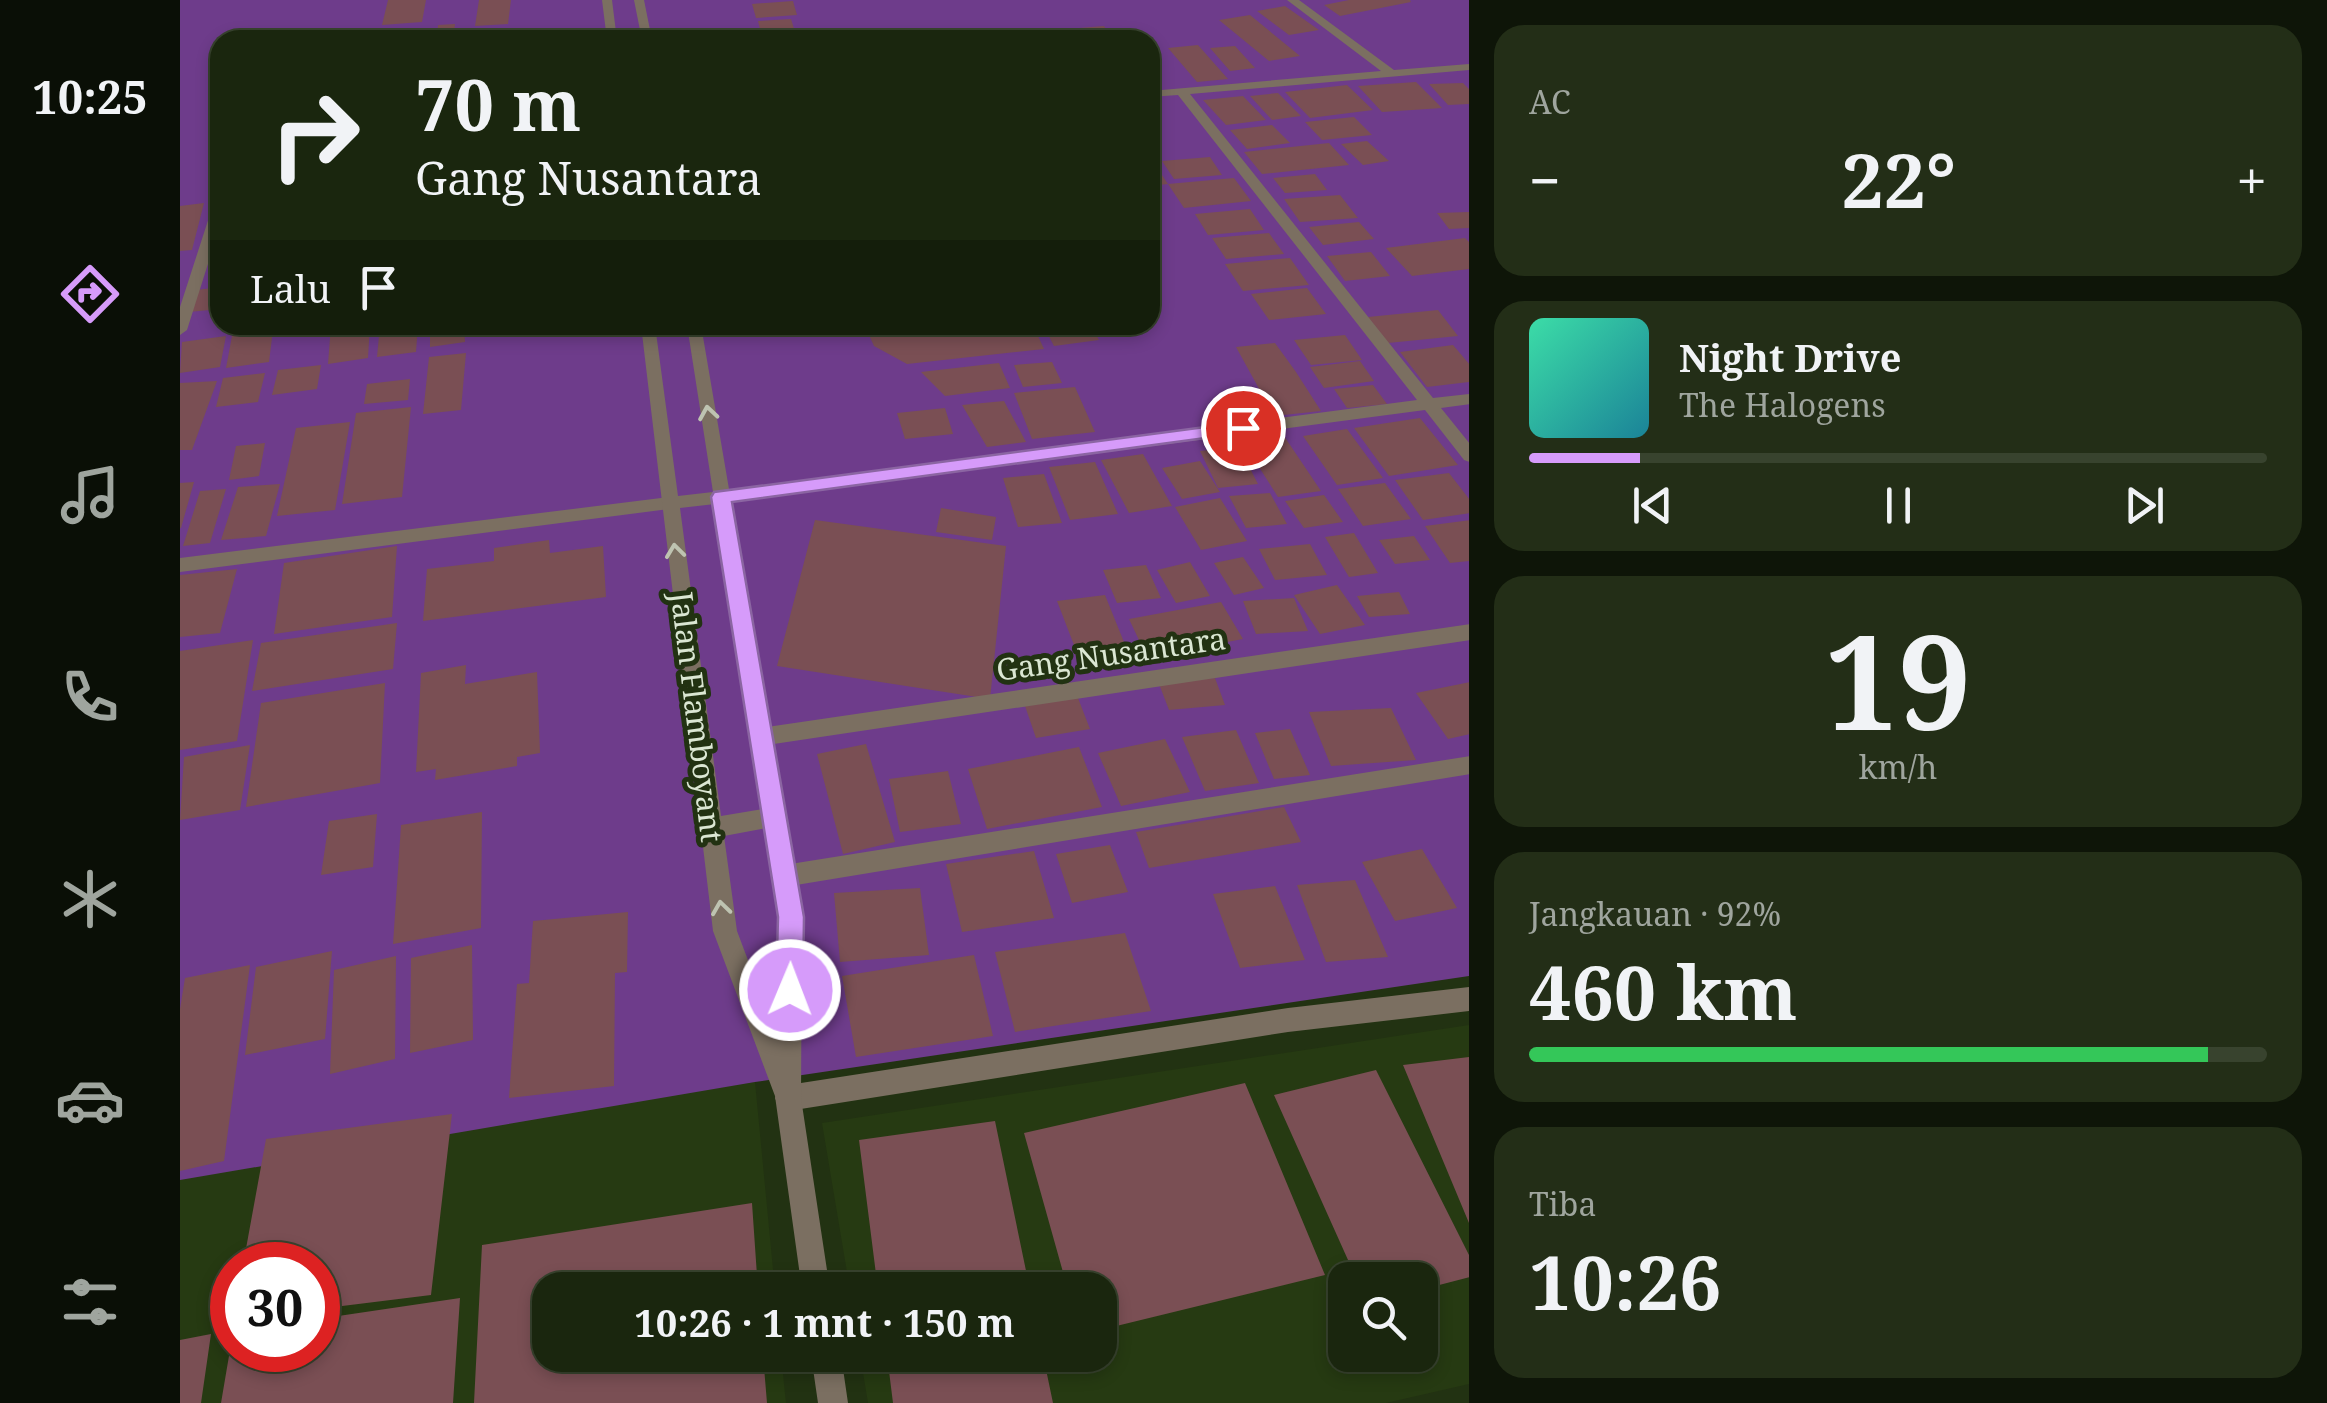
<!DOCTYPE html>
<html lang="id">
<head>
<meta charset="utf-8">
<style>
	:root { --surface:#1a260e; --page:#232e17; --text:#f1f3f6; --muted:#9fa59e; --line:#38432e; --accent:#d69bfa }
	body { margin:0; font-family:"Noto Serif",serif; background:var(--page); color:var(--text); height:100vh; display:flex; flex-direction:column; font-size:38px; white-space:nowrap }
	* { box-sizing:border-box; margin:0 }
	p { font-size:32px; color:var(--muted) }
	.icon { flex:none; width:55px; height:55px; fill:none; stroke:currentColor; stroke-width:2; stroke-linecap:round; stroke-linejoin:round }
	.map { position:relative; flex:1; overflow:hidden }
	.panel { display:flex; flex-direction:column; gap:25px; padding:25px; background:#0e1508; width:858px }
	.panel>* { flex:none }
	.guide { position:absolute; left:30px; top:30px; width:950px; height:305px; border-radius:30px; box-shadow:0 5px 15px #0003,0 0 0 2px var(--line); background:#1a260e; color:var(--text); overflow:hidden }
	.tools { position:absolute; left:1148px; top:1262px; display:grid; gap:20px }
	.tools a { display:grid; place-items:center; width:110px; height:110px; border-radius:20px; background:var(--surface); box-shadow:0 5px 15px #0003,0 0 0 2px var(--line); font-size:50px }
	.speed { position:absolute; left:30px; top:1242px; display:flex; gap:20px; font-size:50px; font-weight:700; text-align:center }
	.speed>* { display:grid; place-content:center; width:130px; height:130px; border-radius:50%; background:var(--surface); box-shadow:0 5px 15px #0003,0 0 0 2px var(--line); line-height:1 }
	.speed .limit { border:15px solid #d22; background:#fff; color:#111 }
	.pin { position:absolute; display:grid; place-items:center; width:85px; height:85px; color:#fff; margin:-42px; border:5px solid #fff; border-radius:50%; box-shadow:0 2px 10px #0007 }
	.me { position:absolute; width:110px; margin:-55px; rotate:1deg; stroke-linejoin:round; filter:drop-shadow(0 0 8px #0008) }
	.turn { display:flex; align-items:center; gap:35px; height:210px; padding:0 40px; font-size:45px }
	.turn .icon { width:130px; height:130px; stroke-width:2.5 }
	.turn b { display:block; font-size:70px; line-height:85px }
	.then { display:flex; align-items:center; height:95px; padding:0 40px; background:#0003; gap:20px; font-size:38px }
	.big { font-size:75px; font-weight:700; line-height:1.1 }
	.panel .card { flex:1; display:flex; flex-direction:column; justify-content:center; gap:15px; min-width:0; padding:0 35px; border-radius:30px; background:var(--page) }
	.panel .dial { align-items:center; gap:0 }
	.dial b { font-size:130px; line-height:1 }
	.song { display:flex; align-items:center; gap:30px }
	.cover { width:120px; height:120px; border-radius:15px; background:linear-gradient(135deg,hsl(160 70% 55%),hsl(190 70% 35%)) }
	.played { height:10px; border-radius:5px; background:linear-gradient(90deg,var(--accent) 15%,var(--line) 15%) }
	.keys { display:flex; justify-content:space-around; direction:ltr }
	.heat { display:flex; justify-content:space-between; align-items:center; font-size:55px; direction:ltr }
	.charge { height:15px; border-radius:8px; background:linear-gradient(90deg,#34c759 92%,var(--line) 0) }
	.trip { position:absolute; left:352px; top:1272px; width:585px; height:100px; border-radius:30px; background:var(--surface); box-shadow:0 5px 15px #0003,0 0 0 2px var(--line); font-weight:700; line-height:100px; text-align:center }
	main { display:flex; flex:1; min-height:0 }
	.dock { display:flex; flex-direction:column; width:180px; justify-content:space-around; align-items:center; background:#0a0f06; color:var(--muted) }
	.dock .icon { width:70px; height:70px }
	.dock .on { color:var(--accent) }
	.dock b { font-size:45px; color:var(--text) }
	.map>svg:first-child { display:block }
	.built { fill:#263a12; fill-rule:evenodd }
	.green { fill:#6e3c8b; fill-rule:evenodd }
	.building { fill:#7a4f54 }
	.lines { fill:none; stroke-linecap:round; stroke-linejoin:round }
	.lane { fill:#7b6f61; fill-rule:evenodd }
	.street { fill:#7b6f61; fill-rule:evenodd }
	.oneway { stroke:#bec3b1 }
	.route { fill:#d69bfa; stroke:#8b65a2; stroke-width:2.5 }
	.labels { text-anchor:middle; stroke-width:10; stroke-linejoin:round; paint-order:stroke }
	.street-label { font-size:30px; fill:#dbe7d3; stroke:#223212 }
</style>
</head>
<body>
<main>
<nav class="dock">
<b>10:25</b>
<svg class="icon on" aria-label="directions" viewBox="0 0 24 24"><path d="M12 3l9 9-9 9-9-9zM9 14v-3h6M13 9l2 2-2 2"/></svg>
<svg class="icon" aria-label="music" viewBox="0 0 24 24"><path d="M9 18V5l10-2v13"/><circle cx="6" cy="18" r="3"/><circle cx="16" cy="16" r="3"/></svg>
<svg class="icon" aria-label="phone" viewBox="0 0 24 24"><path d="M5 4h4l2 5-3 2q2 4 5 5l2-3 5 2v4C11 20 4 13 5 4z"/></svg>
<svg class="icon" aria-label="climate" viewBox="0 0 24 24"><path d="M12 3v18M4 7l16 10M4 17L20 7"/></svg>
<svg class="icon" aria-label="car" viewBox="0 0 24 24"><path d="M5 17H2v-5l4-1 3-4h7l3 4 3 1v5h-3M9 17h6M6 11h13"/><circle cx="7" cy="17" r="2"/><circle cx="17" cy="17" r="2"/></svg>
<svg class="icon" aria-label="filters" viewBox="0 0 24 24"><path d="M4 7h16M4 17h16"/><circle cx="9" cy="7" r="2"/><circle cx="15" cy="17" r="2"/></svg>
</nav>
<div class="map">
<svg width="1290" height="1403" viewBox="0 0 1290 1403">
	<rect width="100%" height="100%" fill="#223212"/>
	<path class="built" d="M1289,1025V1384L1206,1403H688L680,1355H920V1290H670L642,1123ZM1165,1280H1240V1355H1165Z
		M575,1082L595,1290H370V1355H601L606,1403H0V1173ZM52,1265H138V1350H52Z"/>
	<path class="green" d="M0,0H1289V976L575,1082L0,1180ZM40,40H970V325H40Z"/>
	<path class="building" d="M208,0H246L242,22L202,25Z
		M299,0H331L328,24L295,26Z
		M1169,0H1230L1231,2L1160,16L1144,5Z
		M613,1L617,15L576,18L572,4Z
		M1105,6L1139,30L1109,35L1077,11Z
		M1070,15L1120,56L1089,61L1039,20Z
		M611,19L616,35L582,37L578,21Z
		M275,24L273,40H257L258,25Z
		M924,26L933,40H868L862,31Z
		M554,28L557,40H521L520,31Z
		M234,29V40H197V33Z
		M1018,45L1048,79L1017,82L988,48Z
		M1055,46L1075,68L1050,71L1030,48Z
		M1236,82L1262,108L1202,112L1178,86Z
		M1283,83L1290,90V104L1268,105L1249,84Z
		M1167,85L1193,110L1130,118L1105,92Z
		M1098,93L1121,116L1092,120L1070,96Z
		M1063,96L1086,120L1046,125L1023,100Z
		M1174,117L1192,135L1142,140L1125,122Z
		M1092,125L1110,143L1067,149L1050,130Z
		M1187,141L1209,161L1183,165L1161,144Z
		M1149,143L1169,165L1082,174L1064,152Z
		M970,157L988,184L970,186Z
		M1030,157L1042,175L994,179L982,161Z
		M1135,174L1147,190L1105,193L1093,178Z
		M1054,178L1071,201L1004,208L988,184Z
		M1160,195L1178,218L1120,222L1104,199Z
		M24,203L12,250L0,251V206Z
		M1070,209L1084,230L1028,235L1015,214Z
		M1290,212V228L1269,229L1257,213Z
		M1179,222L1194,239L1143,245L1129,227Z
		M1089,233L1104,254L1046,259L1032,238Z
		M1285,238L1290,243V269L1232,276L1206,248Z
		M1191,252L1210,276L1165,281L1147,256Z
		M1110,258L1129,285L1063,291L1045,264Z
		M40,287V309L9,312L16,290Z
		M1127,288L1146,314L1089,320L1071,294Z
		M1258,310L1278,336L1208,343L1188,317Z
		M151,325H190L188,358L148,364Z
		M200,325H238L236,352L197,357Z
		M250,325H284L285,342L250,347Z
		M660,325H726V328L662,334Z
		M767,325H853L864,349L727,364L694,346L688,333Z
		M863,325H911L919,340L874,346Z
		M93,330L89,362L46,368L52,336Z
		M1165,335L1182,360L1131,365L1114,340Z
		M46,336L40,367L0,373L2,342Z
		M1095,343L1116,372L1141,411L1094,416L1056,347Z
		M1273,345L1290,365V382L1247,387L1220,352Z
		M286,353L281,410L243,414L249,357Z
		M1180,361L1194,381L1144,388L1130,367Z
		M872,362L882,383L843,387L834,365Z
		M819,363L830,388L765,396L741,372Z
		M141,365L137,389L92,395L98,370Z
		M85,373L78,402L36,407L43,378Z
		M230,379L228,400L184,404L187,384Z
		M37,381L12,450H0V383Z
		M1193,385L1207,404L1167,408L1154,389Z
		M895,387L915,432L852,439L834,393Z
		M824,401L846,442L807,447L782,405Z
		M231,407L222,497L162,504L176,413Z
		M765,408L773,434L725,439L717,413Z
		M1240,418L1278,465L1209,476L1174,428Z
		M170,422L155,510L97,516L116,428Z
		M1167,429L1203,478L1157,485L1123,436Z
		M1104,436L1141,491L1098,497L1063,442Z
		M85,443L79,476L49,480L56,446Z
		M1059,447L1078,484L1038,488L1020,451Z
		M963,454L992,506L949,513L921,460Z
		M1020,461L1040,492L1002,499L982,468Z
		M915,462L938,514L890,520L869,467Z
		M1269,473L1290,500V513L1243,520L1215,480Z
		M864,474L882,523L838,527L823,478Z
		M14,482L1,528H0V483Z
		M1205,483L1231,519L1183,526L1158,489Z
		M100,484L86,536L41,540L58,487Z
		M46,489L30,543L3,546L20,491Z
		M1090,493L1107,524L1066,528L1049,496Z
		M1144,495L1163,522L1124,528L1105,501Z
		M1040,498L1067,541L1021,550L995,507Z
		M761,508L816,517L812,540L756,532Z
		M635,520L826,546L810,699L597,666Z
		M1290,520V561L1270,563L1245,526Z
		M1174,533L1198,573L1169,577L1145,537Z
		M1234,536L1250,560L1215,564L1199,540Z
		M369,540L370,553L423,546L426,597L243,621L247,569L314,561V548Z
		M1130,544L1147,575L1095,580L1079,549Z
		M217,546L212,617L94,634L104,563Z
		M1063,557L1084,588L1054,595L1034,563Z
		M1010,562L1030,596L996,603L977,570Z
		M966,565L981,598L937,603L923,570Z
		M57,569L40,633L0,637V575Z
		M1157,585L1185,625L1140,634L1114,595Z
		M1219,592L1230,614L1189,617L1177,596Z
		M925,595L948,652L899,658L877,601Z
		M1114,598L1128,631L1076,634L1063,601Z
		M1041,602L1063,639L967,657L949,619Z
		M217,623L213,669L72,691L81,643Z
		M73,640L57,741L0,750V651Z
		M286,665L285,684L357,672L360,753L337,757V766L255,780L256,769L236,772L241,673Z
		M1035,678L1045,705L989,710L979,684Z
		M1290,682V734L1268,739L1236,693Z
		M205,683L200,783L66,807L81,703Z
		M898,698L910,729L856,738L845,706Z
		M1211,708L1236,760L1151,766L1129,712Z
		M1110,729L1130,775L1094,779L1075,733Z
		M1056,730L1079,783L1025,791L1002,737Z
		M985,739L1010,792L941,806L918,753Z
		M686,744L715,842L663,854L637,754Z
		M70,745L60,810L0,820L4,757Z
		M899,747L922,807L807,829L788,769Z
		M768,771L781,824L720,832L709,779Z
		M1104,807L1121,842L969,868L956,832Z
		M302,812L301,928L213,944L221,825Z
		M197,814L193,867L141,875L149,821Z
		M930,845L948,892L892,903L876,854Z
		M1242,849L1277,908L1215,921L1182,862Z
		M854,851L874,918L782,932L766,864Z
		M1175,880L1208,957L1146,962L1117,885Z
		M1095,886L1125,960L1060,968L1033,894Z
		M740,888L749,955L660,962L654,893Z
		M448,912L447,972L435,973L434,1086L329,1098L337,984L349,983L353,921Z
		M945,933L971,1011L835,1032L815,952Z
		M292,945L293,1040L230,1053L231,958Z
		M152,951L145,1039L65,1055L76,967Z
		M794,955L813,1036L676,1057L662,976Z
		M216,956L215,1059L150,1074L154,970Z
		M70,965L44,1161L0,1171V1009L5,978Z
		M1289,1057V1223L1223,1065Z
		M1196,1070L1290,1257V1277L1240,1290V1280H1177L1094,1095Z
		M1065,1083L1145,1275L920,1330V1290H888L844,1133Z
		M272,1114L251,1295L138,1309V1265H63L86,1139Z
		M815,1121L850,1290H698L679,1140Z
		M572,1203L578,1290H370V1355H583L587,1403H294L302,1245Z
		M280,1298L273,1403H41L50,1350H138V1319Z
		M31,1334L21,1403H0V1340Z
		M707,1355H863L873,1403H713Z"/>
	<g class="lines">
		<path class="lane" d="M1107,0H1119L1214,70L1290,64V70L1010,94L1253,398L1290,394V404L1261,408L1290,444V462L1284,460L1245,410L541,503L535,501L532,497L535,493L541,491L1237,400L998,95L970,97V91L1201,71Z
			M40,201V226L7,330L0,335V307L33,205Z
			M489,497L498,503L489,509L0,572V558Z
			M1290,624V640L581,746L574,743L571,737L574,731L581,728Z
			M1290,756V774L604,887L596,884L593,876L596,868L604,865Z
			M1290,987V1011L1108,1032L608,1111L599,1107L595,1098L599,1089L608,1085L1108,1008Z"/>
		<path class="street" d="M422,0H432L437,40H427Z
			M454,0H464L472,40H462Z
			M461,325H475L498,496L533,492L507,325H521L622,917L621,1098L650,1290H622L595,1096L533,931ZM535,504L583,809L541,816L500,508ZM586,828L600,917L597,1037L557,931L544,836Z
			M631,1355H661L668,1403H638Z"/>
	</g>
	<defs><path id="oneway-chevron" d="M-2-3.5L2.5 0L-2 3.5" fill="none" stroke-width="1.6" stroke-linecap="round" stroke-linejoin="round" transform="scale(2.5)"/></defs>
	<g class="oneway">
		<use href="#oneway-chevron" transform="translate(528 413) rotate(-99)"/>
		<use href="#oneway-chevron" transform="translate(495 551) rotate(-97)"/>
		<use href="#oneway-chevron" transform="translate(541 908) rotate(-98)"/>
	</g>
	<path class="route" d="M1063,422L1070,424V432L552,502L624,917L623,990L619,999L610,1003L600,999L596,990L598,917L531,497L534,492Z"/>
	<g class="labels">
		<g class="street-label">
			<text transform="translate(931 655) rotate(-8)" y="10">Gang Nusantara</text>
			<text transform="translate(516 717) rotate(83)" y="10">Jalan Flamboyant</text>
		</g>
	</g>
</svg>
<div class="tools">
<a><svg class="icon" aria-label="search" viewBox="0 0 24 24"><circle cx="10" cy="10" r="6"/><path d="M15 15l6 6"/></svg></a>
</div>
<div class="speed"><div class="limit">30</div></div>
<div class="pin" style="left:1063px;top:428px;background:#d93025"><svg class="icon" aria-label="arrive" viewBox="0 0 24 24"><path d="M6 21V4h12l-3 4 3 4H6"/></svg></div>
<svg class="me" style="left:610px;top:990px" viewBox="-20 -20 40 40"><circle r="17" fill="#d69bfa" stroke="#fff" stroke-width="3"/><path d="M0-11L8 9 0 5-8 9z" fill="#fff"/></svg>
<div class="trip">10:26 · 1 mnt · 150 m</div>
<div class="guide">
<div class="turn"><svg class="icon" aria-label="right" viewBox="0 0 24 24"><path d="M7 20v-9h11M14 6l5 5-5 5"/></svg><div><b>70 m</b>Gang Nusantara</div></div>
<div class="then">Lalu<svg class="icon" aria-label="arrive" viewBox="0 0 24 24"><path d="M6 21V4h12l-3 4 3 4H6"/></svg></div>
</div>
</div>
<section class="panel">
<div class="card"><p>AC</p>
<div class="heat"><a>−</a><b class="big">22°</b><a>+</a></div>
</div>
<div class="card">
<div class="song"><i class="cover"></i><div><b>Night Drive</b><p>The Halogens</p></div></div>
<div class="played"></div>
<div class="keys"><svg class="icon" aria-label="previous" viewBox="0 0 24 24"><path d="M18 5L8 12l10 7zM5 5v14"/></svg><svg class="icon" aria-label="pause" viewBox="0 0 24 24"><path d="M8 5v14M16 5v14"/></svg><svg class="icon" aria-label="next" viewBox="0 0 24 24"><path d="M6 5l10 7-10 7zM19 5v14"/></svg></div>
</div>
<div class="card dial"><b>19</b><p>km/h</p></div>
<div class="card"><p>Jangkauan · 92%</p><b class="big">460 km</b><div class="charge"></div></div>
<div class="card"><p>Tiba</p><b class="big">10:26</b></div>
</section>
</main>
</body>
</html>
